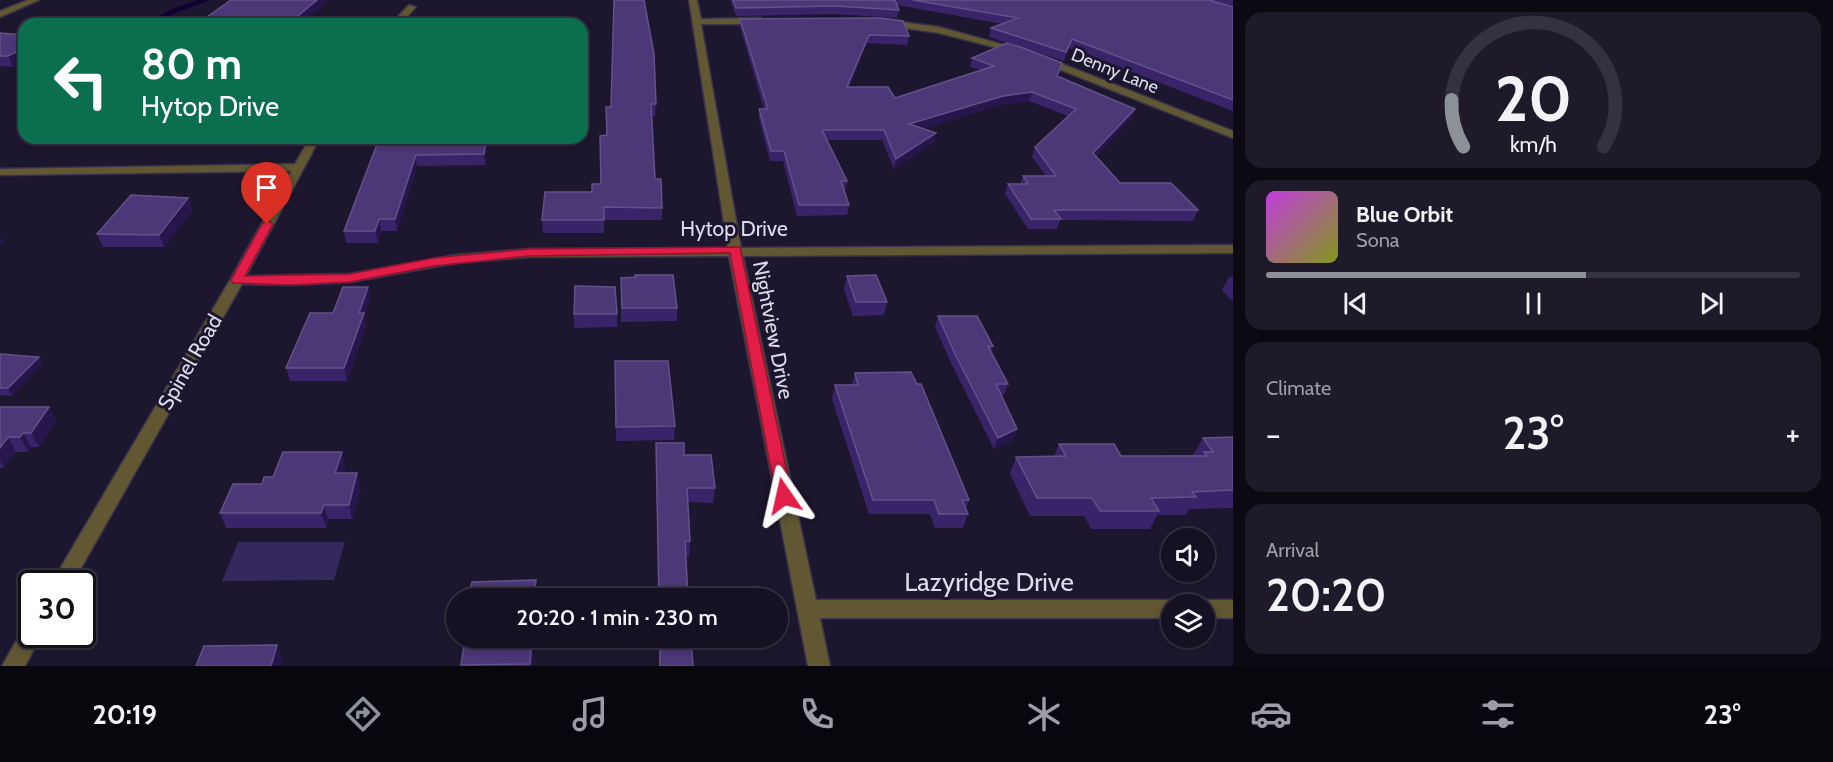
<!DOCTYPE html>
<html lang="en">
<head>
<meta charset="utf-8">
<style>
	:root { --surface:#151122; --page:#1e1a2a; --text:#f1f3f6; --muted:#9d9da5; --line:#343140; --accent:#8c9099 }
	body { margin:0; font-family:Cabin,sans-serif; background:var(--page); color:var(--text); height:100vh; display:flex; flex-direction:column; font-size:22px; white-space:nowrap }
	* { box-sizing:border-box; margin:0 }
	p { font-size:20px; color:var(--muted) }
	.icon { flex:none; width:33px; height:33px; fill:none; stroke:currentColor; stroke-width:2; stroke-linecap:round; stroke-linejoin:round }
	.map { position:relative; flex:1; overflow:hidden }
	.details { display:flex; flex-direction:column; gap:12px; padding:12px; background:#0c0913; width:600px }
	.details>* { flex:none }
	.hud { position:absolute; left:18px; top:18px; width:570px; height:126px; border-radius:18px; box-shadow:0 3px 9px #0003,0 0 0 2px var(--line); background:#0b6e4f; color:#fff; overflow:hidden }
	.fabs { position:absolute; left:1161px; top:528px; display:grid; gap:12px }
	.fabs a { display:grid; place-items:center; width:54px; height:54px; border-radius:50%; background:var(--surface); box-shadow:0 3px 9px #0003,0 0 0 2px var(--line); font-size:30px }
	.speed { position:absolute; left:18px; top:570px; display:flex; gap:12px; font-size:30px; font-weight:700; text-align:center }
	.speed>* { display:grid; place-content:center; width:78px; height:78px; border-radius:50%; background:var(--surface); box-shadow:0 3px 9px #0003,0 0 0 2px var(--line); line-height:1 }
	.speed .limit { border:3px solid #111; border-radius:9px; background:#fff; color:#111 }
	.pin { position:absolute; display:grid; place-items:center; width:51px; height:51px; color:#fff; margin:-62px -26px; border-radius:50% 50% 50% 0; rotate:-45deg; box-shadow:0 0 6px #0007 }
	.pin .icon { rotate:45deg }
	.me { position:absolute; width:66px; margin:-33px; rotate:349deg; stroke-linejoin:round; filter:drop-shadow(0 0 4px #0008) }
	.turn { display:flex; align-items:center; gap:21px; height:126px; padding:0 24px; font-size:27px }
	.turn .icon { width:78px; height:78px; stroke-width:2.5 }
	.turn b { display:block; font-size:42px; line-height:51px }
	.big { font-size:45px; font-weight:600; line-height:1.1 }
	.details .card { flex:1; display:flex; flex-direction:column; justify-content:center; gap:9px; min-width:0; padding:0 21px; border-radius:18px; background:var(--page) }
	.details .dial { align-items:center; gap:0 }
	.dial svg { height:156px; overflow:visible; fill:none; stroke:var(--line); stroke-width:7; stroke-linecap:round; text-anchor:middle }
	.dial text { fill:var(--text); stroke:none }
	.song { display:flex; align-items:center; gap:18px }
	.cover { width:72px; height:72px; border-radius:9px; background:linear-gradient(135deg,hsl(290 70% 55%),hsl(70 70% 35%)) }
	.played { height:6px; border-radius:3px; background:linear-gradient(90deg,var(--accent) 60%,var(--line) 60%) }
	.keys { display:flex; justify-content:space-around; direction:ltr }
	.heat { display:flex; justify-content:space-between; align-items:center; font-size:33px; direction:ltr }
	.trip { position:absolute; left:446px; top:588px; width:342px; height:60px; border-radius:30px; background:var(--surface); box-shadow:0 3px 9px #0003,0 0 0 2px var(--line); font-weight:600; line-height:60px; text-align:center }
	.tab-bar { display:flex; height:96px; justify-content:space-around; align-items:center; background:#08070e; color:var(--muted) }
	.tab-bar .icon { width:42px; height:42px }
	.tab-bar .current { color:var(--accent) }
	.tab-bar b { font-size:27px; color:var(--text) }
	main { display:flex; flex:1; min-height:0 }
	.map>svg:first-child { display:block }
	.green { fill:#35285d }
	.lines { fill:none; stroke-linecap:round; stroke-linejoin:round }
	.stream { stroke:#110031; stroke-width:5 }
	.minor-casing { stroke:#373249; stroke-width:3 }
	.minor { fill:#615733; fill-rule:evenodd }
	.wall { fill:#3a2469 }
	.shaded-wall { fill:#27164b }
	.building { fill:#4c3777; stroke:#635189; stroke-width:1.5 }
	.route { fill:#e11d48; stroke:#92132f; stroke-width:1.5 }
	.labels { text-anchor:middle; stroke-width:6; stroke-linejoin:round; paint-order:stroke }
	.far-street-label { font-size:18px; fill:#dedbec; stroke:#1c172e }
	.street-label { font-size:21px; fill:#dedbec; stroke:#1c172e }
	.near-street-label { font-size:26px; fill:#dedbec; stroke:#1c172e }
</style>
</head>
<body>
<main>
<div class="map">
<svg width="1233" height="666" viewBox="0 0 1233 666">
	<rect width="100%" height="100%" fill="#1c172e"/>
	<path class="green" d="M238,542H345L334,580L222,581Z"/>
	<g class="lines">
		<path class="stream" d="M151,24L173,11L205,0"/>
		<defs>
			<path id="minor" d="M28,0H39L0,17V11Z
				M689,0H697L701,19L761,18L765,21L761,24H701L741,248L1233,245V253L743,256L816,600H1172L1180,604H1172V618H820L830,666H808L729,256L528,257L456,263L350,282L291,285L242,284L72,584H51L230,280L291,171L0,175V169L295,164L310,138H320L246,276L350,274L456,255L528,249L728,248Z
				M409,5L416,7L400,24H391Z
				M886,20L939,27L1026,51L1021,54L939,33L883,25L882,23Z
				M1041,58H1047L1233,131V138L1041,62Z
				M1204,600H1233V618H1204V604H1196Z
				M32,625V634H42L25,666H2L24,627Z"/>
		</defs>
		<use href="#minor" class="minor-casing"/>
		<use href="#minor" class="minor"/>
	</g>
	<path class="wall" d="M730,0H1209L1233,7V111L1069,48L1064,61L989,37L991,28L1003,24L897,5L899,10L897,18L834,14L736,16Z
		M1209,0H1233V7Z
		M740,19L909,36L907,45L867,43L849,87L895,98L980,70L970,67L972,58L1057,77L1132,118L1096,156L1120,183L1198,210L1193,221L1060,220L1057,229H1028L1005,194L1008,184H1020L1023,176H1046L1032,157L1035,147L1068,116L1029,101L1000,105L923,129L936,133L933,143L894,169L882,140H827L847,181L845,191H844L849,205L847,215L797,216L783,161H770L759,119V109H764L740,27Z
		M0,33L24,35V61L13,67L0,66Z
		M656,104L655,116H651L655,179L662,208V220H604V233H543L542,220L592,192L601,184L607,135L606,107Z
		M488,139L485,165L417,166L397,231H381L378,243H346L344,231L380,144Z
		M188,198L192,211L164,247H103L97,234Z
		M1233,275V302L1222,290L1229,277H1232Z
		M847,276L887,302L884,315L853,316L844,289Z
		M621,278L677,308V321L621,322Z
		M370,299L364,317L366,326L347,381H290L286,368L333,313Z
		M574,314H617V327L574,328Z
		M938,316L993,346L991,352L1008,384L1004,395H1001L1013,440L994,449L952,365L935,327Z
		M0,354L42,364L12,396L0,395Z
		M615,361L675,426L674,440L616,441Z
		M855,373L969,500L966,509L968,514L963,528H935L930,514H869L832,399L835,385H852Z
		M0,407H49L56,421L39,447H31L28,452H16L4,468H0Z
		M1233,437V508L1189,509L1186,515H1157L1150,529H1091L1084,516H1030L1010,474L1016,457L1054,456L1059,444L1121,456L1193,455L1203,438Z
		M656,443L684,455L715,488L713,503L687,502L690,541L689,556H686L688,598H658Z
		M342,452L345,467L343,473L361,488L352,519H328L326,528H226L220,513L262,484L273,477Z
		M465,638H534L532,666H461Z
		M659,638H691L693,666H659Z"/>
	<path class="shaded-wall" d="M317,0H329L301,24H288Z
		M869,35L867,43L845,96L847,87Z
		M24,48V61L13,67L8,56Z
		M1032,92L1029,101L1000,105L907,134L909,124L1003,96Z
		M1135,109L1132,118L1089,163L1093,153Z
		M936,133L933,143L894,169L896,159Z
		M486,138H488L485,165L484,154Z
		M416,155L417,166L397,231L395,219Z
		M188,198L192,211L164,247L159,235Z
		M379,219L381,231L378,243L375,231Z
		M0,235L4,243L0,246Z
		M368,287L370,299L364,317L366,326L347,381L344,368L359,313Z
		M39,357L42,364L12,396L8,388Z
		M49,407L56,421L39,447L31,433Z
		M1017,429L1013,440L994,449L998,438Z
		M23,433L31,447L28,452L20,437Z
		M8,437L16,452L4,468L0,461V448Z
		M342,452L345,467L339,488L335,473Z
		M357,473L361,488L352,519L349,505Z
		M324,505L328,519L326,528L321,513Z
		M536,580L537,598H534Z
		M532,638H534L532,666H530Z
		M277,645L283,660L281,666H271Z"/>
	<path class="building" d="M231,0H317L288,24H197Z
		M614,0H644L654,54L656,104H651L655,179H661L662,208L604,207V220H542L545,192H592V184H601L600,136L607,135L606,107H611Z
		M733,0H895L899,10L835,6L736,8Z
		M913,0H1209L1233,7V100L1072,39L1066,52L991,28L1018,18Z
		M880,18L903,21L909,36L869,35L847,87H888L895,98L994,66L972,58L1007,43L1023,48L1062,63L1057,76L1135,109L1093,153L1120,183H1171L1198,210H1054L1061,219H1031L1008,184H1028L1023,176H1056L1035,147L1076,109L1032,92L1003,96L909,124L936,133L896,159L884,130H822L847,181H841L849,205H799L784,151H771L759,109H768L740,19Z
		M443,20H501V24H442Z
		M0,33L24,35V48L8,56H0Z
		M383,138H486L484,154L416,155L395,219H379L375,231H344L376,147L380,144Z
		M131,195L188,198L159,235L97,234Z
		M635,275H673L677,308H622L621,278L636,277Z
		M876,275L887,302H856L847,276Z
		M575,286L615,287L617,314H574Z
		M343,287H368L359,313H364L344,368H286L310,313H333Z
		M938,316H977L993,346H988L1008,384H996L1017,429L998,438L955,354Z
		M0,354L39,357L8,388H0Z
		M615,361H668L675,426L616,427Z
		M911,372L917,384H921L969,500H962L968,514H939L934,500H873L835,385H858L855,373Z
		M0,407H49L31,433H23L20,437H8L0,448Z
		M1233,437V490L1192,492L1196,497L1151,498L1159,511H1100L1092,498H1037L1016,457L1066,456L1059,444H1114L1121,456H1207L1204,452H1213L1203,438Z
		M656,443H684V455H711L715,488H687L690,541H685L688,598H659Z
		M283,452H342L335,473H357L349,505H324L321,513H220L233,484H262L264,477H273Z
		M536,580L534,598H469L472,582Z
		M465,638H532L530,664L461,665Z
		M660,638H691L693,666H660Z
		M277,645L271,666H196L204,646Z"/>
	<path class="route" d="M267,220L273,224L245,276L350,274L434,258L528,249L740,247L792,496L790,501L784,503L778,501L776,496L730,253L528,256L434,266L350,282L291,285L233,283L231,280L262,224Z"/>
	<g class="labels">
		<g class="far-street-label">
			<text transform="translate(1115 71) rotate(22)" y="6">Denny Lane</text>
		</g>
		<g class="street-label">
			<text x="734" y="236">Hytop Drive</text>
			<text transform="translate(773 330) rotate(79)" y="7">Nightview Drive</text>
			<text transform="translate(190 362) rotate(-60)" y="7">Spinel Road</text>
		</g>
		<g class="near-street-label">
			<text x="989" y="591">Lazyridge Drive</text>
		</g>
	</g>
</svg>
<div class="fabs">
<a><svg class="icon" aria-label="sound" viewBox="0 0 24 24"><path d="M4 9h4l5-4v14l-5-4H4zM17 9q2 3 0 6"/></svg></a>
<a><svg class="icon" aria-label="layers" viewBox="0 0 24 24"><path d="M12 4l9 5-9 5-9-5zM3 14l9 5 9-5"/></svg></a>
</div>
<div class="speed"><div class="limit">30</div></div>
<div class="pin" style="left:267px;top:224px;background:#d93025"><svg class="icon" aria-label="arrive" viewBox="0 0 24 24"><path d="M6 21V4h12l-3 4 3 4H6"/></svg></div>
<svg class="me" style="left:784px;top:496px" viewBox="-20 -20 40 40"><path d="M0-17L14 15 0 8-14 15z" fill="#e11d48" stroke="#fff" stroke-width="4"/></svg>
<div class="trip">20:20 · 1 min · 230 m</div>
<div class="hud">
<div class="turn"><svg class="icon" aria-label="left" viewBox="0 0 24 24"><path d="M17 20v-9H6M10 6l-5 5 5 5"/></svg><div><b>80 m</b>Hytop Drive</div></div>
</div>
</div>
<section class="details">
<div class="card dial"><svg viewBox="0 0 100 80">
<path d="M14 69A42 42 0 1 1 86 69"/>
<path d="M14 69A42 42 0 0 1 8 45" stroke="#8c9099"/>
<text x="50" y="56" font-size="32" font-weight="700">20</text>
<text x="50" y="72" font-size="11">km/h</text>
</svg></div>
<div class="card">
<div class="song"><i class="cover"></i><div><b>Blue Orbit</b><p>Sona</p></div></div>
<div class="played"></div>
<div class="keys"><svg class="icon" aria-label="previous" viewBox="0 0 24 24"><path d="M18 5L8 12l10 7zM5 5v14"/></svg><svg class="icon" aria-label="pause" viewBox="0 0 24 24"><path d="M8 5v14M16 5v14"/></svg><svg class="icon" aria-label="next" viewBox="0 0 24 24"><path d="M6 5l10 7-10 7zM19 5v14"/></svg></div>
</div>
<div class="card"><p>Climate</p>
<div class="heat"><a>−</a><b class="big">23°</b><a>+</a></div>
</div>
<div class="card"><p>Arrival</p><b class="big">20:20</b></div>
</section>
</main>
<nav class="tab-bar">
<b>20:19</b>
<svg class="icon current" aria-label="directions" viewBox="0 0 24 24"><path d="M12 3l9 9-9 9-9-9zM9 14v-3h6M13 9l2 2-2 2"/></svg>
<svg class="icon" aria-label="music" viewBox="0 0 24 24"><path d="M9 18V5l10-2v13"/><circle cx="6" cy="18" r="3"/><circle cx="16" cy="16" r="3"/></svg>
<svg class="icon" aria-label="phone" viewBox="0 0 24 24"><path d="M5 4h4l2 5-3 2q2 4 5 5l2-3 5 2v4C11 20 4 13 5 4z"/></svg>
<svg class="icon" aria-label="climate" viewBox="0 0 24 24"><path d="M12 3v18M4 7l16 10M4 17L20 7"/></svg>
<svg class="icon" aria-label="car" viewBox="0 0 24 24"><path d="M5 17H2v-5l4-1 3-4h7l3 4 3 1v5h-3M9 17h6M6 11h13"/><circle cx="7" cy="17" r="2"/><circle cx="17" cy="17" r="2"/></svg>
<svg class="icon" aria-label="filters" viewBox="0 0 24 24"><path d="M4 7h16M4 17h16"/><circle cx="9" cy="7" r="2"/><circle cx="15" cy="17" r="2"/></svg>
<b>23°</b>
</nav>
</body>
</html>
